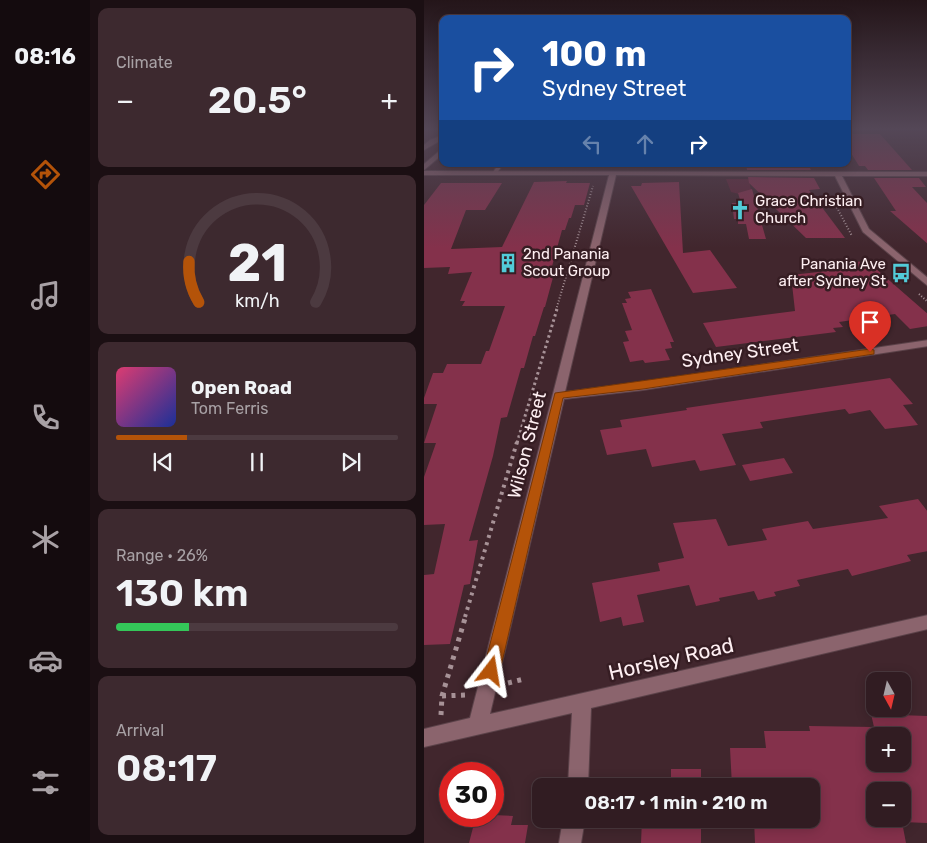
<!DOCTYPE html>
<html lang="en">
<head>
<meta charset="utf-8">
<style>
	:root { --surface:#311c22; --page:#3d292f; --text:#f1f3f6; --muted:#a8a1a5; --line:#4c3a40; --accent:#b45309 }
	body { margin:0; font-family:Rubik,sans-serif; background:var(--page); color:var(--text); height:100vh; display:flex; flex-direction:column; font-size:19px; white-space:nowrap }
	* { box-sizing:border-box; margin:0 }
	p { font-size:16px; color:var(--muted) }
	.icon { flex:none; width:28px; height:28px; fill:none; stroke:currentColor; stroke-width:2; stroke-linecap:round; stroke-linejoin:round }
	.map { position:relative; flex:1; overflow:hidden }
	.side { display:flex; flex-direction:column; gap:8px; padding:8px; background:#1b0f13; width:334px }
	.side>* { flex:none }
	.banner { position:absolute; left:15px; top:15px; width:412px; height:152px; border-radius:10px; box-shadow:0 2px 12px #0003,0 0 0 1px var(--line); background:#1a4fa0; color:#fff; overflow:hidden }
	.needle { width:32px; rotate:172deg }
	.fabs { position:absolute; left:442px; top:672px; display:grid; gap:10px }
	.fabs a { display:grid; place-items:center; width:45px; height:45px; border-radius:10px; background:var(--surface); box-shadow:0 2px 12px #0003,0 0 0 1px var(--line); font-size:25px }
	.speed { position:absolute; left:15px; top:762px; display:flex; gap:10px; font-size:25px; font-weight:700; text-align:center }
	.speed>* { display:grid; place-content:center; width:65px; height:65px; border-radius:50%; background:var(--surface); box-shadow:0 2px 12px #0003,0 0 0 1px var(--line); line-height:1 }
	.speed .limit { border:8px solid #d22; background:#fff; color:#111 }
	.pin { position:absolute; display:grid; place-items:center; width:42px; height:42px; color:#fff; margin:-51px -21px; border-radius:50% 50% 50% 0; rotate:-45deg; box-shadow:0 0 5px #0007 }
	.pin .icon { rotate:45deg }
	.me { position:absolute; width:55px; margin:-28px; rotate:14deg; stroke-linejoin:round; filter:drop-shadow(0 0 4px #0008) }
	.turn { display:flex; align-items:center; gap:18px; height:105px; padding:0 20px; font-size:22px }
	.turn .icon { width:65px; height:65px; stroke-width:2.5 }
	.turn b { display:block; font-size:35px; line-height:42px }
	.lanes { display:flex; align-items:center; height:48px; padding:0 20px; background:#0003; justify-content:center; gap:25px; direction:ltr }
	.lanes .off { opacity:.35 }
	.big { font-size:38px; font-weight:600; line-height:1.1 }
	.side .widget { flex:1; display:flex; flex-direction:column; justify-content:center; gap:8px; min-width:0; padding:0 18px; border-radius:10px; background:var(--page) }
	.side .dial { align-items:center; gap:0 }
	.dial svg { height:130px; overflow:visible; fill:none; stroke:var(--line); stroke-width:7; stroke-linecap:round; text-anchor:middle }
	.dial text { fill:var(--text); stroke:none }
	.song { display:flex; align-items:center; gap:15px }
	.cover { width:60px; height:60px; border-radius:8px; background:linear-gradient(135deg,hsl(340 70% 55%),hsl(230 70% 35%)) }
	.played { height:5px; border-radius:2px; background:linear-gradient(90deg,var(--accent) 25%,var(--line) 25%) }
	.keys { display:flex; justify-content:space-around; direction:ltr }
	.heat { display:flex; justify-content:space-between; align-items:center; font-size:28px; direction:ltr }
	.charge { height:8px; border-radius:4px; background:linear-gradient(90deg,#34c759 26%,var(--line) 0) }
	.trip { position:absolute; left:108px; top:778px; width:288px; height:50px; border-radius:10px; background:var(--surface); box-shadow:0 2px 12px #0003,0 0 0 1px var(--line); font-weight:600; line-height:50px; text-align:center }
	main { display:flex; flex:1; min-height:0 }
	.dock { display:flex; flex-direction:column; width:90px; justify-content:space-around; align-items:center; background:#140b0e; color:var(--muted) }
	.dock .icon { width:35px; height:35px }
	.dock .selected { color:var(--accent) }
	.dock b { font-size:22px; color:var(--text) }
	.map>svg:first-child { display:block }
	.green { fill:#5e2536 }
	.building { fill:#84314b; fill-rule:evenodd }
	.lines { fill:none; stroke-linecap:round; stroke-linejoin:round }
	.service-casing { stroke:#5b4249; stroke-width:2 }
	.minor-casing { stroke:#5b4249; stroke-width:2 }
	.tertiary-casing { stroke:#5b4249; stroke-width:2 }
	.path-far3 { stroke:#a79297; stroke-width:2; stroke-dasharray:1 2; stroke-linecap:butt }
	.path-far2 { stroke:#a79297; stroke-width:3; stroke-dasharray:2.5 3; stroke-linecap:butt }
	.path-far1 { stroke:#a79297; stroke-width:4; stroke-dasharray:3 4.5; stroke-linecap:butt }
	.path { stroke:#a79297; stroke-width:5; stroke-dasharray:4 5.5; stroke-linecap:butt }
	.service { fill:#8b646d; fill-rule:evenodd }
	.minor { fill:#8b646d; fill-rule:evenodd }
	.tertiary { fill:#8b646d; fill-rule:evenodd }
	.route { fill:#b45309; stroke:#753606 }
	.labels { text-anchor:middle; stroke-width:5; stroke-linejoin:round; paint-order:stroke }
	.far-poi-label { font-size:15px; fill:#feeff2; stroke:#361d23; text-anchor:start }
	.street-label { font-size:18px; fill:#feeff2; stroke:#361d23 }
	.near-street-label { font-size:21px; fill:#feeff2; stroke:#361d23 }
</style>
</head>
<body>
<main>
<nav class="dock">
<b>08:16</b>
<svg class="icon selected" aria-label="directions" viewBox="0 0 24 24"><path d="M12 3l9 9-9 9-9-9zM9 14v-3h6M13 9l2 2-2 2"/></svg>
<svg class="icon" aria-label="music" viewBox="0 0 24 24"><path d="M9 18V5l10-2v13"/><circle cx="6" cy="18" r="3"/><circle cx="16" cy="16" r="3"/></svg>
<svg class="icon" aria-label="phone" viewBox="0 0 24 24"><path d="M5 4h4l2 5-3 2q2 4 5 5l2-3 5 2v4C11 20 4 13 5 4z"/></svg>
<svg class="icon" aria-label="climate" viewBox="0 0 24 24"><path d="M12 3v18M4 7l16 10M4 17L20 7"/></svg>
<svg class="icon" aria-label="car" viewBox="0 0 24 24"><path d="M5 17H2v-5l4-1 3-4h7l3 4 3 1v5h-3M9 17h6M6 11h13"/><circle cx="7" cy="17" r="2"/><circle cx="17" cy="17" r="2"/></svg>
<svg class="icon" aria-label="filters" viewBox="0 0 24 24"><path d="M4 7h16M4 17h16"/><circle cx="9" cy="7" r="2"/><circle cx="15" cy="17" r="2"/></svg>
</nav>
<section class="side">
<div class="widget"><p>Climate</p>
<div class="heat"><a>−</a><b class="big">20.5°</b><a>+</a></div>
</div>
<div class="widget dial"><svg viewBox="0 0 100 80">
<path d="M14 69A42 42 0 1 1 86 69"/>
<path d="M14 69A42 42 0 0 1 8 44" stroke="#b45309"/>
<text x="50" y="56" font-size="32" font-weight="700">21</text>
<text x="50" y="72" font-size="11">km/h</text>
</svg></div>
<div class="widget">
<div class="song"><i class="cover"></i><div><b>Open Road</b><p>Tom Ferris</p></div></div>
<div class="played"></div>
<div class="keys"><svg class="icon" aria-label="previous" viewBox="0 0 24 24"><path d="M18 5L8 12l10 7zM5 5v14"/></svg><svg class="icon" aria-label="pause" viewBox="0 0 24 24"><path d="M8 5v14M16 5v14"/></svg><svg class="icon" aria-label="next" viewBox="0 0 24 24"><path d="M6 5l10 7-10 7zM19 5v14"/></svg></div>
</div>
<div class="widget"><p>Range · 26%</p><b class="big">130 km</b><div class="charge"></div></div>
<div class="widget"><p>Arrival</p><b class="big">08:17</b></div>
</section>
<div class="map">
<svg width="504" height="843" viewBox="0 0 504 843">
	<rect width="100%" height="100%" fill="#41262d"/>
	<path class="green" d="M302,179H325L327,190L315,194L307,192Z"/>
	<path class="building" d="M424,134H456L488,170H444L441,166H435L424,148Z
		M322,164H384L387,170H323Z
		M324,177L390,178L396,189L385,190L421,238H382L325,183Z
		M450,178H495L502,187H488L504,204V244L466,211H472Z
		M143,181L142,183H166L160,205H151L147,218H145L141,230H138L127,270H131L121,307H120L111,336H109L100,368H97L83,417L77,418L69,456L45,541L54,540L46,584L40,585L26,644L0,645V575L10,574L21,524L0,525V477L12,443H0L13,404H0V398L9,373H19L23,364H57L62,351H65L81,306H38L41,301H36L48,272L24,274L26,267L0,268V205L17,183H78L61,210H42L27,249L78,247L110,182Z
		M255,182L259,253L286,250L313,288L269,293L207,186H217L218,183Z
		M328,189L338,225L342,239H325L322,224H314V219H310L308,203H317L314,193Z
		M443,261L504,314V326L486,329L471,314L415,322L419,327L409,328L412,332L292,347L279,323L371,311L367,275L413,270L408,264Z
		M227,289L250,342H246L248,348L241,349L246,360L221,363L219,360L206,362L199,342L205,341L201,331L208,330L198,303H203L201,299L207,298L204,292Z
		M466,378L489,404L479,405L494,425L461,429L446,410L425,414L421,409L336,422L339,428L298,434L312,465L276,471L271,460L228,467L222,449L183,455L176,430L198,427L196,420L263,410L262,408Z
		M360,458L369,473L326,481L318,465Z
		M494,499L504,512V551L483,555L487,561L428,576L424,569L373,580L376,586L350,592L352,596L334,600L330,591L295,598L296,601L272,606L265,585L213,595L220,622L199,626L197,617L176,622L168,583L236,571L234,563L260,558L249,523L292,519L304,546L343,540L338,529L384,521L389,529L464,518L455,506Z
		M447,714L504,716V823L478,822L482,843H331L330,820L386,822V786H308L306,748H342L340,731H386L385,726L450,727ZM451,736H479V764H451ZM451,791H479V819H451Z
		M247,769H277V786H247Z
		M69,815L89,816L87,825H104L101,843H45L52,816Z
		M218,819H277V843H217Z"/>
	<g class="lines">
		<defs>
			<path id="service" d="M75,164H79L73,173H69V172Z"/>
			<path id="minor" d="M0,171L504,172V176H418L445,229L504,278V286L439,232L411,176L192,175L141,392L219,382L504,340V346L219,390L140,399L66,714L504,615V629L167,708L164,786H144L148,713L0,747V729L46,718L185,175H0Z
				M139,819H161L157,843H135Z"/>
			<path id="tertiary" d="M19,135V139L0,150V145L6,140Z
				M19,148V154L0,170V164Z"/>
		</defs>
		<use href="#service" class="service-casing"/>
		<use href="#minor" class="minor-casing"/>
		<use href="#tertiary" class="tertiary-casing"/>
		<path class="path-far3" d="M410,202L428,236
			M495,294L504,302
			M132,310L169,186"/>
		<path class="path-far2" d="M93,443L133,309"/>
		<path class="path-far1" d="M41,617L93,442"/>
		<path class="path" d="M84,683L100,679
			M18,696L42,695
			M17,715L18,696L42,615"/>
		<use href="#service" class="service"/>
		<use href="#minor" class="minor"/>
		<use href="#tertiary" class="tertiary"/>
	</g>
	<linearGradient id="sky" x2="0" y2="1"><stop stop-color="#241519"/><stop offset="0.52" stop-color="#544757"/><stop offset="1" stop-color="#544757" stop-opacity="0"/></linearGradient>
	<rect width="504" height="248" fill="url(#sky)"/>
	<path class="route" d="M446,349L450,350V354L219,389L139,398L76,671L73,676L67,678L62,676L59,671L131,393Z"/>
	<defs>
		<symbol id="church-bare" viewBox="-9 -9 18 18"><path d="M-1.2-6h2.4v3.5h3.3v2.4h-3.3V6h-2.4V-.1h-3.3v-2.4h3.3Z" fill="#52cbd8" stroke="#361d23" stroke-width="2.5" paint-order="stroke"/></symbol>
		<symbol id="building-bare" viewBox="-9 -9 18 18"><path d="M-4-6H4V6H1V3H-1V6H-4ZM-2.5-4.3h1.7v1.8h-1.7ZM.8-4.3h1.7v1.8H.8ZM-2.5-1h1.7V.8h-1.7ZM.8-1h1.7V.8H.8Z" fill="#52cbd8" stroke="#361d23" stroke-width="2.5" paint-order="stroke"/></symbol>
		<symbol id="bus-bare" viewBox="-9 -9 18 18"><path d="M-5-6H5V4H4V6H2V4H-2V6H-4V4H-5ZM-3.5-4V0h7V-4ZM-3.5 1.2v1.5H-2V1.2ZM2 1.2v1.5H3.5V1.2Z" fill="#52cbd8" stroke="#361d23" stroke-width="2.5" paint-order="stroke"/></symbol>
	</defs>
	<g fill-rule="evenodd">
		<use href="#church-bare" x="302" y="196" width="28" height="28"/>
		<use href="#building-bare" x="70" y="249" width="28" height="28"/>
		<use href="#bus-bare" x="463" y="259" width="28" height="28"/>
	</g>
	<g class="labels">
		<g class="far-poi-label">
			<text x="331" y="206">Grace Christian<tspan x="331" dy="17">Church</tspan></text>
			<text x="99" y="259">2nd Panania<tspan x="99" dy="17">Scout Group</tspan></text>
			<text x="462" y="269" text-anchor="end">Panania Ave<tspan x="462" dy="17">after Sydney St</tspan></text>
		</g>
		<g class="street-label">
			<text transform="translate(316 353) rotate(-8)" y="6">Sydney Street</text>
			<text transform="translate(103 445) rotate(-76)" y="6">Wilson Street</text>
		</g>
		<g class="near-street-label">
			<text transform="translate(247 659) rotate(-13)" y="7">Horsley Road</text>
		</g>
	</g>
</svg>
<div class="fabs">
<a><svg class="needle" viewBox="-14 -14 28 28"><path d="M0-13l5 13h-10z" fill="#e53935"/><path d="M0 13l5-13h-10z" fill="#a8a1a5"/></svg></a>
<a>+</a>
<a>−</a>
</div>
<div class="speed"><div class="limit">30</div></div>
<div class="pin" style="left:446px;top:352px;background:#d93025"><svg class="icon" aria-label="arrive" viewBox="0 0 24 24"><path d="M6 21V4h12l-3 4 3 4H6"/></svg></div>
<svg class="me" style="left:67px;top:671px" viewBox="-20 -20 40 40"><path d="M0-17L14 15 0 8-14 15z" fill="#b45309" stroke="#fff" stroke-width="4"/></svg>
<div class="trip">08:17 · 1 min · 210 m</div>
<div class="banner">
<div class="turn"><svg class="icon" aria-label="right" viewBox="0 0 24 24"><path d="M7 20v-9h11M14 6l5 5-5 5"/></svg><div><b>100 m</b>Sydney Street</div></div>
<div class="lanes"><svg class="icon off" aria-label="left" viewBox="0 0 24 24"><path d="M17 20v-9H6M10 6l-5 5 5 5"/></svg><svg class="icon off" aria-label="ahead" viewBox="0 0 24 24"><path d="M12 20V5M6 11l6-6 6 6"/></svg><svg class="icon" aria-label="right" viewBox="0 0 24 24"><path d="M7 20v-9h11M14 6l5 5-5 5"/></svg></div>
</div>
</div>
</main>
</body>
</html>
